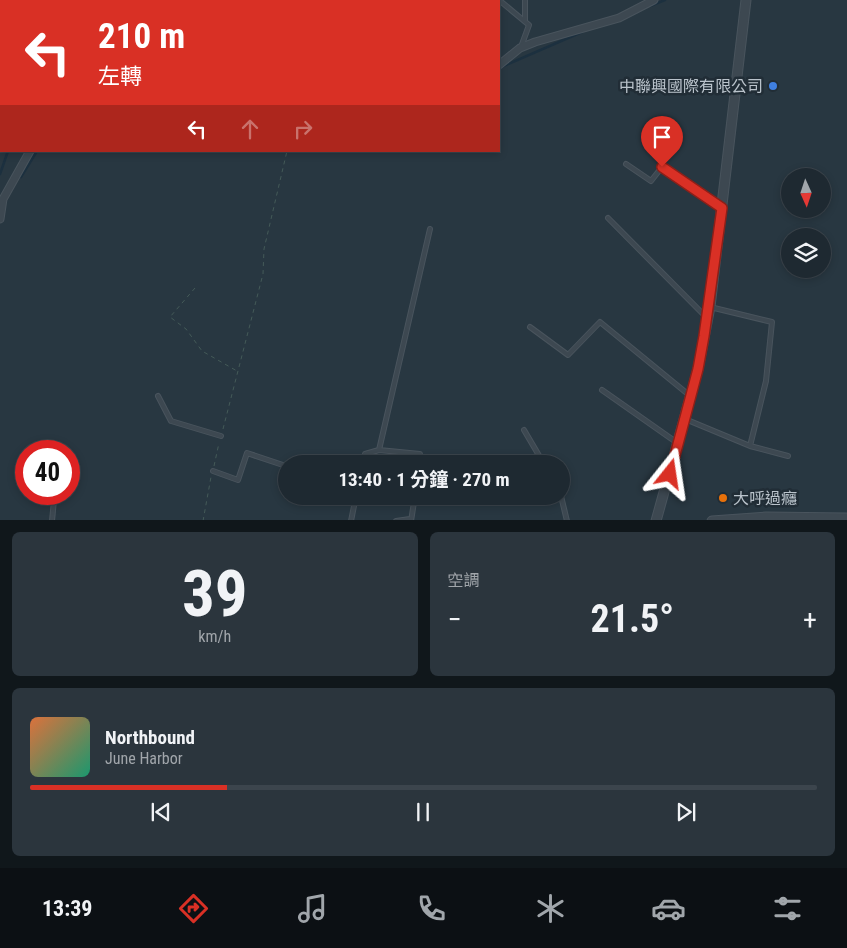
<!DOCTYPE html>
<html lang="zh-TW">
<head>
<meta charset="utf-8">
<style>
	:root { --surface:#1e2931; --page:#2b353d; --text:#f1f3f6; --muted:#a1a6ab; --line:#3c454d; --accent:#d93025 }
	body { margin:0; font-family:"Roboto Condensed","Noto Sans TC",sans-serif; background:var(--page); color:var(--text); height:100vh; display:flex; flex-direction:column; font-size:19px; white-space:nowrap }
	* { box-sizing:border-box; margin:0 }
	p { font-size:16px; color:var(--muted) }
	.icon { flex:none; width:28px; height:28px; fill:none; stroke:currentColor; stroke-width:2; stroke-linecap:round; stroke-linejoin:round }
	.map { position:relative; height:520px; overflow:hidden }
	.details { display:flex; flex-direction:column; gap:12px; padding:12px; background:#10171b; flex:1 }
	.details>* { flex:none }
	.guide { position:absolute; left:0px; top:0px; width:500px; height:152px; box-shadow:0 2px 8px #0003,0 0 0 1px var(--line); background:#d93025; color:#fff; overflow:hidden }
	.needle { width:32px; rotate:177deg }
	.controls { position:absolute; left:781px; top:168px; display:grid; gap:10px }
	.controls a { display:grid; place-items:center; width:50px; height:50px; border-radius:50%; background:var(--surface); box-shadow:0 2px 8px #0003,0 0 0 1px var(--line); font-size:25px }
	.speed { position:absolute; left:15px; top:440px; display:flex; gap:10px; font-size:25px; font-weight:700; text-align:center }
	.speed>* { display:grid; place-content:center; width:65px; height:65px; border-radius:50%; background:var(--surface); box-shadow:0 2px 8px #0003,0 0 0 1px var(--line); line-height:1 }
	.speed .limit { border:8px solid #d22; background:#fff; color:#111 }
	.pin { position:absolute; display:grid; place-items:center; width:42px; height:42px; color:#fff; margin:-51px -21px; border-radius:50% 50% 50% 0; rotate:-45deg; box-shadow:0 0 5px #0007 }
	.pin .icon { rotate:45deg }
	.me { position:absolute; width:55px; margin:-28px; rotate:15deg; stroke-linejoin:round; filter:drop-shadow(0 0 4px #0008) }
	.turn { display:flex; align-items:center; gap:18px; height:105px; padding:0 15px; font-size:22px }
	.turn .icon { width:65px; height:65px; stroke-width:2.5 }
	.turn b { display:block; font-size:35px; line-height:42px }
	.lanes { display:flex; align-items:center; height:48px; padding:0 15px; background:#0003; justify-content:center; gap:25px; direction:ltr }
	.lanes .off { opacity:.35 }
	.big { font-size:38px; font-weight:700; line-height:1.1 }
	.details .tile { flex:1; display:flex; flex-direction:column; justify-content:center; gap:8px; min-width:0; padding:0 18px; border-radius:8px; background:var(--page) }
	.details .dial { align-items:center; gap:0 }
	.dial b { font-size:65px; line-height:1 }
	.song { display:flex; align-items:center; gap:15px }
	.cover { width:60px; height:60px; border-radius:8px; background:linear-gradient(135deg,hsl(20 70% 55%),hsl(160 70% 35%)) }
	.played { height:5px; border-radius:2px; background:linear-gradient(90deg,var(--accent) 25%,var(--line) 25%) }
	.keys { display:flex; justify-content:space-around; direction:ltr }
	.heat { display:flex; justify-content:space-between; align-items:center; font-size:28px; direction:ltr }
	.details .tiles { flex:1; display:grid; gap:12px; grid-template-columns:1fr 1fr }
	.tile:last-child { grid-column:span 2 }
	.trip { position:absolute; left:278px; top:455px; width:292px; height:50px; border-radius:25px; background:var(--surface); box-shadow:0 2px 8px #0003,0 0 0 1px var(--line); font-weight:700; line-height:50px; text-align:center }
	.menu { display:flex; height:80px; justify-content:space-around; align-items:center; background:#0c1014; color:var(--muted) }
	.menu .icon { width:35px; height:35px }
	.menu .active { color:var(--accent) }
	.menu b { font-size:22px; color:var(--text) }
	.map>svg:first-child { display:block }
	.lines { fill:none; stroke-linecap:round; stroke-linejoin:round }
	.stream { stroke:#1c303f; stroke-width:2.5 }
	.service-casing { stroke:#49545d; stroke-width:6 }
	.minor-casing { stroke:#49545d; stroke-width:9 }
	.tertiary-casing { stroke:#49545d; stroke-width:11 }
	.path { stroke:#445a58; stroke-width:1; stroke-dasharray:4 4; stroke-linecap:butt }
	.service { stroke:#3d4851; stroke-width:4 }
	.minor { stroke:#3d4851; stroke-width:7 }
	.tertiary { stroke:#3d4851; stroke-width:9 }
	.route-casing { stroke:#8d1f18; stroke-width:12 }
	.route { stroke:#d93025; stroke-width:9 }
	.shop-dot { fill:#3f7fe0; stroke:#212d36; stroke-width:2 }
	.food-dot { fill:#e8710a; stroke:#212d36; stroke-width:2 }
	.labels { text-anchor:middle; stroke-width:5; stroke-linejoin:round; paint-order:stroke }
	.poi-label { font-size:16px; fill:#bac3cb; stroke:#212d36; text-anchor:end }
</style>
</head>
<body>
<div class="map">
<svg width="847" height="521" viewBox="0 0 847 521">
	<rect width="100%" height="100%" fill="#283741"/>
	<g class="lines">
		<path class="stream" d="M650,6L665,0
			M499,68L582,32
			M0,144L1,146
			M0,174L8,151
			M21,177L37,151"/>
		<defs>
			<path id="service" d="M499,0L529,25L521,47
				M525,20V0
				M626,164L651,181L662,167L720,206
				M608,218L706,317
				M530,327L568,355L600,322L689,395
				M602,390L676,442
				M158,396L171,421L221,436
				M685,419L750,446L766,381L772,322L710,307
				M524,430L544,464
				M750,446L788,456
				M379,450L420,454L421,464
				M363,464L365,454L379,450L430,229
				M213,471L238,480L247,453L286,466
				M561,496L567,521
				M52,521L54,500
				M351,521L356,496
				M396,521L410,519
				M411,521L415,496"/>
			<path id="minor" d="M142,1L143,0
				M499,65L520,48L535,42L619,18L654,0
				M0,219L3,199L30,151"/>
			<path id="tertiary" d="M656,521L698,369L710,307L746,0
				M712,521L766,517L847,518"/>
		</defs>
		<use href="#service" class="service-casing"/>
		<use href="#minor" class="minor-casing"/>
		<use href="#tertiary" class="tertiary-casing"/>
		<path class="path" d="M195,288L170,317L186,329L202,351L237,371
			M223,429L263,274L264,249L287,151
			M214,466L219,443
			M203,521L211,477"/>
		<use href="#service" class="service"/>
		<use href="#minor" class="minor"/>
		<use href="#tertiary" class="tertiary"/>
	</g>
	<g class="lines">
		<defs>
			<path id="route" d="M662,167L722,208L704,336L698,369L670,474"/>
		</defs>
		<use href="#route" class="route-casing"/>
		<use href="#route" class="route"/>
	</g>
	<circle class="shop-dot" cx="773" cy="86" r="5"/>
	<circle class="food-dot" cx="723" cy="498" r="5"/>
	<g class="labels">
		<g class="poi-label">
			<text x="763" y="92">中聯興國際有限公司</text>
			<text x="733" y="504" text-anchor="start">大呼過癮</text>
		</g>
	</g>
</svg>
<div class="controls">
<a><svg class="needle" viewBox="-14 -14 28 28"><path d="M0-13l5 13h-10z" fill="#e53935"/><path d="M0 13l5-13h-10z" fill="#a1a6ab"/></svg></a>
<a><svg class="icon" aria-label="layers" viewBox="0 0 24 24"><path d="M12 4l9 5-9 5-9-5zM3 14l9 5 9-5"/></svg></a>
</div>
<div class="speed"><div class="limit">40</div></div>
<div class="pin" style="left:662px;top:167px;background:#d93025"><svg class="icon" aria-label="arrive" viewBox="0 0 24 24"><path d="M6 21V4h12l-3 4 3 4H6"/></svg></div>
<svg class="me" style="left:670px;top:474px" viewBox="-20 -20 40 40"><path d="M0-17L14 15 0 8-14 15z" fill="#d93025" stroke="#fff" stroke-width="4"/></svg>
<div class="trip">13:40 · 1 分鐘 · 270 m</div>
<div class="guide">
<div class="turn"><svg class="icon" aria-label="left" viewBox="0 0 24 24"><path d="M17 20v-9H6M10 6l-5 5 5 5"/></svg><div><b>210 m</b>左轉</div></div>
<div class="lanes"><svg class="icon" aria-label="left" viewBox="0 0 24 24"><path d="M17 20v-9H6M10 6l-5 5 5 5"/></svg><svg class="icon off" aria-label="ahead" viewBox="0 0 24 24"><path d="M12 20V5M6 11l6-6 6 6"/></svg><svg class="icon off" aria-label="right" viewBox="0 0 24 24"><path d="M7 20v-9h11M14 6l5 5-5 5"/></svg></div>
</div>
</div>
<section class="details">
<div class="tiles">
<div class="tile dial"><b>39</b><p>km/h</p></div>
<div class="tile"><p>空調</p>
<div class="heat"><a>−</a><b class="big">21.5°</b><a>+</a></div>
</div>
<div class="tile">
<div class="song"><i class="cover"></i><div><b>Northbound</b><p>June Harbor</p></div></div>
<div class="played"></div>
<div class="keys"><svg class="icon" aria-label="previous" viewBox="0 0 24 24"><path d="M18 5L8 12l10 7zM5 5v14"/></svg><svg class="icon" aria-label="pause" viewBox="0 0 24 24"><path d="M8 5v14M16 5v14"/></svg><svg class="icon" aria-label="next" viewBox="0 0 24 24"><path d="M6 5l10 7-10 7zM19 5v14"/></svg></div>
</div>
</div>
</section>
<nav class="menu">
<b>13:39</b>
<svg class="icon active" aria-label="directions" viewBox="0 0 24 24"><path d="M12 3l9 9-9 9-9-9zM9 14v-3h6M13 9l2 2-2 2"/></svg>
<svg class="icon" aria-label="music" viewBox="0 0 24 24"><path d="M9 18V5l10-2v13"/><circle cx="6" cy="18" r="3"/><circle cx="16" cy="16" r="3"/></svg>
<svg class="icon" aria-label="phone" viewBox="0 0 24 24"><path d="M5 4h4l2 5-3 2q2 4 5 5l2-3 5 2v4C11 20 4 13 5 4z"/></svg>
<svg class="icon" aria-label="climate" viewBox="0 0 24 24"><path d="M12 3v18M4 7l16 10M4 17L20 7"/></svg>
<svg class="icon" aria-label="car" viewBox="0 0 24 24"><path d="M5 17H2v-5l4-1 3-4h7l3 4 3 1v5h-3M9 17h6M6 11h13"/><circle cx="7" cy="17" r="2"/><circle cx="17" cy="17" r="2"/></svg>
<svg class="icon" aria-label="filters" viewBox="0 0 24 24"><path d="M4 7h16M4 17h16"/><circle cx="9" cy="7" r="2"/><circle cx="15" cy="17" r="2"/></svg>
</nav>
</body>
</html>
